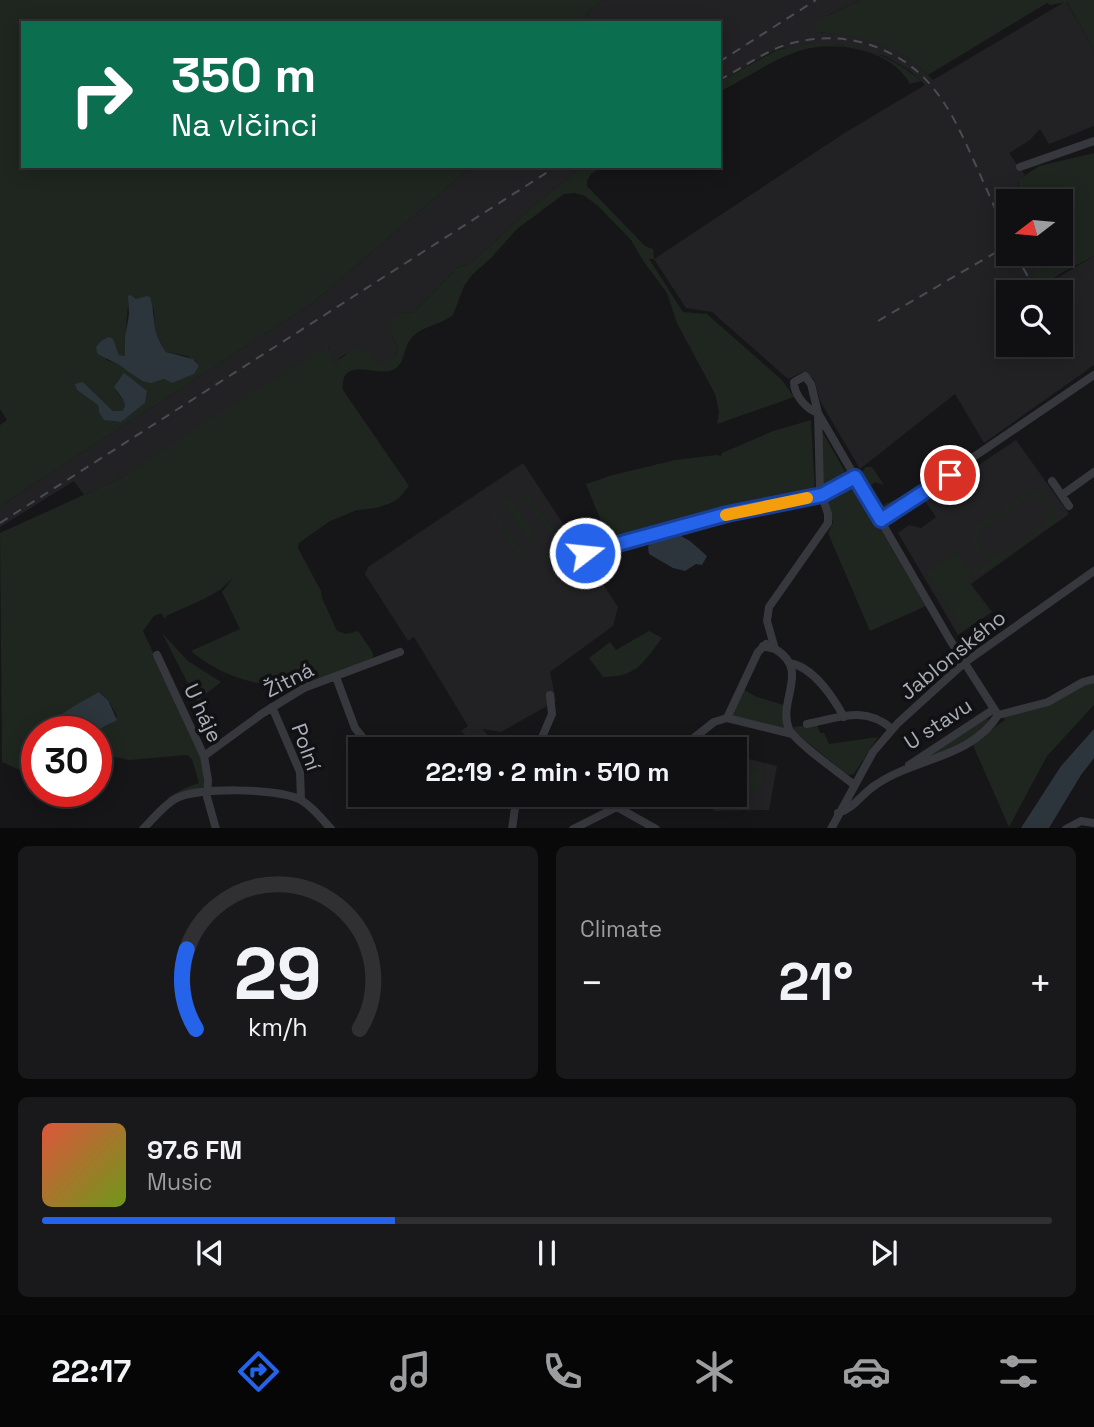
<!DOCTYPE html>
<html lang="en">
<head>
<meta charset="utf-8">
<style>
	:root { --surface:#101012; --page:#19191b; --text:#f1f3f6; --muted:#9c9d9f; --line:#303032; --accent:#2563eb }
	body { margin:0; font-family:"Space Grotesk",sans-serif; background:var(--page); color:var(--text); height:100vh; display:flex; flex-direction:column; font-size:26px; white-space:nowrap }
	* { box-sizing:border-box; margin:0 }
	p { font-size:23px; color:var(--muted) }
	.icon { flex:none; width:38px; height:38px; fill:none; stroke:currentColor; stroke-width:2; stroke-linecap:round; stroke-linejoin:round }
	.map { position:relative; height:828px; overflow:hidden }
	.details { display:flex; flex-direction:column; gap:18px; padding:18px; background:#09090a; flex:1 }
	.details>* { flex:none }
	.banner { position:absolute; left:21px; top:21px; width:700px; height:147px; border-radius:0px; box-shadow:0 4px 18px #0003,0 0 0 2px var(--line); background:#0b6e4f; color:#fff; overflow:hidden }
	.needle { width:46px; rotate:254deg }
	.buttons { position:absolute; left:996px; top:189px; display:grid; gap:14px }
	.buttons a { display:grid; place-items:center; width:77px; height:77px; border-radius:0px; background:var(--surface); box-shadow:0 4px 18px #0003,0 0 0 2px var(--line); font-size:35px }
	.speed { position:absolute; left:21px; top:716px; display:flex; gap:14px; font-size:35px; font-weight:700; text-align:center }
	.speed>* { display:grid; place-content:center; width:91px; height:91px; border-radius:50%; background:var(--surface); box-shadow:0 4px 18px #0003,0 0 0 2px var(--line); line-height:1 }
	.speed .limit { border:10px solid #d22; background:#fff; color:#111 }
	.pin { position:absolute; display:grid; place-items:center; width:60px; height:60px; color:#fff; margin:-30px; border:4px solid #fff; border-radius:50%; box-shadow:0 2px 7px #0007 }
	.me { position:absolute; width:77px; margin:-38px; rotate:74deg; stroke-linejoin:round; filter:drop-shadow(0 0 5px #0008) }
	.turn { display:flex; align-items:center; gap:24px; height:147px; padding:0 35px; font-size:32px }
	.turn .icon { width:91px; height:91px; stroke-width:2.5 }
	.turn b { display:block; font-size:49px; line-height:60px }
	.big { font-size:52px; font-weight:700; line-height:1.1 }
	.details .tile { flex:1; display:flex; flex-direction:column; justify-content:center; gap:10px; min-width:0; padding:0 24px; border-radius:10px; background:var(--page) }
	.details .dial { align-items:center; gap:0 }
	.dial svg { height:182px; overflow:visible; fill:none; stroke:var(--line); stroke-width:7; stroke-linecap:round; text-anchor:middle }
	.dial text { fill:var(--text); stroke:none }
	.song { display:flex; align-items:center; gap:21px }
	.cover { width:84px; height:84px; border-radius:10px; background:linear-gradient(135deg,hsl(10 70% 55%),hsl(80 70% 35%)) }
	.played { height:7px; border-radius:4px; background:linear-gradient(90deg,var(--accent) 35%,var(--line) 35%) }
	.keys { display:flex; justify-content:space-around; direction:ltr }
	.heat { display:flex; justify-content:space-between; align-items:center; font-size:38px; direction:ltr }
	.details .tiles { flex:1; display:grid; gap:18px; grid-template-columns:1fr 1fr }
	.tile:last-child { grid-column:span 2 }
	.trip { position:absolute; left:348px; top:737px; width:399px; height:70px; border-radius:0px; background:var(--surface); box-shadow:0 4px 18px #0003,0 0 0 2px var(--line); font-weight:700; line-height:70px; text-align:center }
	.tabs { display:flex; height:112px; justify-content:space-around; align-items:center; background:#060607; color:var(--muted) }
	.tabs .icon { width:49px; height:49px }
	.tabs .current { color:var(--accent) }
	.tabs b { font-size:32px; color:var(--text) }
	.map>svg:first-child { display:block }
	.built { fill:#222225; fill-rule:evenodd }
	.green { fill:#1e261f; fill-rule:evenodd }
	.water { fill:#2c353c }
	.lines { fill:none; stroke-linecap:round; stroke-linejoin:round }
	.minor { stroke:#37383d; stroke-width:8 }
	.rail { stroke:#4a4c52; stroke-width:2; stroke-dasharray:9 7; stroke-linecap:butt }
	.route-casing { stroke:#184099; stroke-width:18 }
	.route { stroke:#2563eb; stroke-width:12 }
	.slow { stroke:#f59e0b; stroke-width:12 }
	.labels { text-anchor:middle; stroke-width:7; stroke-linejoin:round; paint-order:stroke }
	.street-label { font-size:21px; fill:#a8adb8; stroke:#111113 }
</style>
</head>
<body>
<div class="map">
<svg width="1094" height="829" viewBox="0 0 1094 829">
	<rect width="100%" height="100%" fill="#161618"/>
	<path class="built" d="M603,0H861L828,15L817,32L857,36L882,42L914,62L933,80L1066,1L1094,50V126L1049,144L1040,129L1030,140L1009,153L1025,175L1018,181L1021,201H1008V254H1031L1038,289L1094,256V365L984,443L955,394L860,469L820,401L814,379L803,372L788,379L712,312L686,308L654,259L846,132L925,85L909,70L885,56L837,44L777,49L719,82V23H581L590,10ZM1008,292H1060V345H1008Z
		M472,166H583L539,201L471,263L457,268L414,312L401,313L390,333L398,348L396,356L387,362L380,363L345,354L332,364L329,347L121,478L84,495L74,481L0,527V506L314,302Z
		M1016,440L1069,514L971,584L992,612L958,635L898,533L909,525L921,528L936,517L925,501Z
		M523,463L618,607L613,626L550,672L556,701L501,732L482,729L501,749H479L461,731L468,726L414,637L408,641L365,574L368,567Z
		M716,736L731,749H698Z
		M735,752L741,757L777,766L769,810L715,811L700,795L735,794Z"/>
	<path class="green" d="M0,0H603L590,10L581,23H23V166H472L314,302L0,506V425L7,420L0,409ZM131,295L136,299H141L154,310L155,335L166,352L187,356L197,362L172,383L164,379L141,381L121,365L106,360L116,348L119,355L125,356C126,342 126,304 131,295ZM83,382L113,411H122L125,406L123,399L116,391H147L144,403L121,422L112,421L99,412L98,405Z
		M861,0H1094V50L1067,2L1050,5L1047,3L928,75C894,42 864,36 817,32L814,22Z
		M814,43C856,44 889,53 921,81L910,84C892,50 838,40 802,50C777,57 743,80 719,92V82L777,50Z
		M1094,153V256L1061,273L1038,290L1031,254H1060V201H1022L1018,180L1039,166Z
		M583,166H603L591,174L587,181V186L645,246L653,249L654,259H649L683,312L707,314L782,380L794,397L717,424L719,411L715,394L677,323L667,293L644,262L631,240L598,206L585,196L575,193L564,194L517,229L492,257L472,275L464,286L453,315C441,325 420,326 410,340C402,351 406,366 390,371C374,375 340,357 343,390L409,486L399,498L391,503L376,508L357,510L330,521L299,543L298,548L321,591L322,598L337,631L346,634L358,631L373,653V658C352,667 329,678 307,683C268,692 221,677 191,651L240,629L222,592L233,578L220,590L204,599L166,616L165,619L161,613L154,616L143,631L202,756L204,787L171,799L167,798L185,788L199,783L192,759L187,755L129,760L96,753V731L110,724L117,716L108,700L100,692C86,700 51,717 48,731L37,732V778L2,762L0,533L121,478L210,419L328,346L333,363L358,347L380,363L396,356L398,348L390,333L393,318L401,313L414,312L457,268L471,263L539,201Z
		M811,420L815,492L730,509L725,507L723,511L647,531L642,530L641,533L610,543L586,484L613,475L675,460L716,455L721,456L722,453L773,431Z
		M819,426L847,475L846,478L825,490L823,488Z
		M866,467H872L884,485L875,482L871,485L883,505L918,489L889,508H884L862,472Z
		M854,484L926,606L870,631L828,533L833,523L827,501Z
		M523,490L557,533L556,537L550,534L520,491Z
		M1032,492C1048,494 1054,503 1053,518L1057,517L1059,520L982,574L979,570L992,561C978,556 966,542 977,528C983,519 996,514 1004,508C1013,502 1021,494 1032,492ZM1032,496C1080,506 1015,551 998,556C991,558 987,556 982,552L977,541L979,531L1025,499Z
		M510,498L536,536L529,541L503,503Z
		M493,510L522,553L523,557L519,556L492,515Z
		M562,544L570,550L571,554L568,557L540,563L541,559Z
		M957,552L972,574L966,579L989,613L964,630L926,574Z
		M649,631L662,638C643,663 637,677 603,677L589,658L610,642L616,650Z
		M162,633L188,661L221,682L201,698L199,705Z
		M1094,676V705L1047,756L1009,827L972,743L1005,720L1003,716L1050,702Z
		M743,689L757,697L784,705L785,729L731,715Z
		M985,718L990,720V724L949,752L916,761Z
		M817,724L820,733H824L829,744L878,737L854,774L850,775L845,773L796,733L793,727Z
		M751,769L764,773L757,792L745,788Z"/>
	<path class="water" d="M131,295L136,299L147,296L150,297C157,322 150,329 166,352L193,359L199,366L194,374L172,383L164,379L151,383L142,381L126,370L124,373L147,391L145,403L121,422L104,420L99,412L98,405L77,390L75,384L83,382L113,411H122L125,406L123,399L114,387L126,370C118,362 106,360 97,353L96,347L101,341L109,337L113,339L119,355L125,356V338L129,314L128,296Z
		M681,536L690,541L707,556L702,565L696,564L685,571L673,568L649,554L648,547L650,543Z
		M99,692L108,700L117,720L96,731H48C51,716 86,700 99,692Z
		M1094,729V758L1081,775L1049,828H1021L1061,766Z"/>
	<g class="lines">
		<path class="minor" d="M1020,167L1094,141
			M818,413C806,409 794,395 794,382L805,376L811,384L818,413L950,640L998,715
			M1052,481L1069,506
			M1062,495L1094,472
			M881,520L1094,375
			M585,553L727,514L822,495L855,477
			M763,646L775,649L767,621L769,607L828,523V514L820,490L818,413
			M775,649C811,670 777,701 789,729C794,741 841,774 854,785
			M157,655L204,756L208,780L207,797L216,829
			M790,663C813,667 833,697 844,717
			M336,677L355,728L372,749
			M272,707L300,772L301,799
			M998,715L1048,702L1083,682L1094,679
			M727,718L758,652L766,644
			M807,724C839,718 864,705 892,729
			M537,749L552,714L550,695
			M680,749L714,722L727,718L792,734
			M204,756L263,713L304,688L400,652
			M909,765L994,709
			M617,807L656,829
			M838,813C854,809 863,792 877,784C915,758 971,758 998,715
			M143,829C153,819 163,806 175,799C196,787 277,788 299,799C311,805 322,819 331,829
			M512,829L517,794
			M573,829L617,807L631,794
			M831,829L873,752L898,723L964,663L1094,571
			M1066,829L1081,821L1094,823"/>
		<path class="rail" d="M719,62L816,0
			M719,80C741,69 762,53 785,45C811,37 838,36 864,43C926,61 949,105 973,159C985,185 996,211 1008,237
			M1015,254L1037,292
			M878,321L1005,247
			M0,523L557,166"/>
	</g>
	<g class="lines">
		<defs>
			<path id="route" d="M585,553L727,514L822,495L855,477L881,520L950,475"/>
		</defs>
		<use href="#route" class="route-casing"/>
		<use href="#route" class="route"/>
		<path class="slow" d="M726,515L807,498"/>
	</g>
	<g class="labels">
		<g class="street-label">
			<text transform="translate(953 655) rotate(-39)" y="7">Jablonského</text>
			<text transform="translate(289 680) rotate(-27)" y="7">Žitná</text>
			<text transform="translate(203 713) rotate(65)" y="7">U háje</text>
			<text transform="translate(938 724) rotate(-33)" y="7">U stavu</text>
			<text transform="translate(306 747) rotate(70)" y="7">Polní</text>
		</g>
	</g>
</svg>
<div class="buttons">
<a><svg class="needle" viewBox="-14 -14 28 28"><path d="M0-13l5 13h-10z" fill="#e53935"/><path d="M0 13l5-13h-10z" fill="#9c9d9f"/></svg></a>
<a><svg class="icon" aria-label="search" viewBox="0 0 24 24"><circle cx="10" cy="10" r="6"/><path d="M15 15l6 6"/></svg></a>
</div>
<div class="speed"><div class="limit">30</div></div>
<div class="pin" style="left:950px;top:475px;background:#d93025"><svg class="icon" aria-label="arrive" viewBox="0 0 24 24"><path d="M6 21V4h12l-3 4 3 4H6"/></svg></div>
<svg class="me" style="left:585px;top:553px" viewBox="-20 -20 40 40"><circle r="17" fill="#2563eb" stroke="#fff" stroke-width="3"/><path d="M0-11L8 9 0 5-8 9z" fill="#fff"/></svg>
<div class="trip">22:19 · 2 min · 510 m</div>
<div class="banner">
<div class="turn"><svg class="icon" aria-label="right" viewBox="0 0 24 24"><path d="M7 20v-9h11M14 6l5 5-5 5"/></svg><div><b>350 m</b>Na vlčinci</div></div>
</div>
</div>
<section class="details">
<div class="tiles">
<div class="tile dial"><svg viewBox="0 0 100 80">
<path d="M14 69A42 42 0 1 1 86 69"/>
<path d="M14 69A42 42 0 0 1 10 34" stroke="#2563eb"/>
<text x="50" y="56" font-size="32" font-weight="700">29</text>
<text x="50" y="72" font-size="11">km/h</text>
</svg></div>
<div class="tile"><p>Climate</p>
<div class="heat"><a>−</a><b class="big">21°</b><a>+</a></div>
</div>
<div class="tile">
<div class="song"><i class="cover"></i><div><b>97.6 FM</b><p>Music</p></div></div>
<div class="played"></div>
<div class="keys"><svg class="icon" aria-label="previous" viewBox="0 0 24 24"><path d="M18 5L8 12l10 7zM5 5v14"/></svg><svg class="icon" aria-label="pause" viewBox="0 0 24 24"><path d="M8 5v14M16 5v14"/></svg><svg class="icon" aria-label="next" viewBox="0 0 24 24"><path d="M6 5l10 7-10 7zM19 5v14"/></svg></div>
</div>
</div>
</section>
<nav class="tabs">
<b>22:17</b>
<svg class="icon current" aria-label="directions" viewBox="0 0 24 24"><path d="M12 3l9 9-9 9-9-9zM9 14v-3h6M13 9l2 2-2 2"/></svg>
<svg class="icon" aria-label="music" viewBox="0 0 24 24"><path d="M9 18V5l10-2v13"/><circle cx="6" cy="18" r="3"/><circle cx="16" cy="16" r="3"/></svg>
<svg class="icon" aria-label="phone" viewBox="0 0 24 24"><path d="M5 4h4l2 5-3 2q2 4 5 5l2-3 5 2v4C11 20 4 13 5 4z"/></svg>
<svg class="icon" aria-label="climate" viewBox="0 0 24 24"><path d="M12 3v18M4 7l16 10M4 17L20 7"/></svg>
<svg class="icon" aria-label="car" viewBox="0 0 24 24"><path d="M5 17H2v-5l4-1 3-4h7l3 4 3 1v5h-3M9 17h6M6 11h13"/><circle cx="7" cy="17" r="2"/><circle cx="17" cy="17" r="2"/></svg>
<svg class="icon" aria-label="filters" viewBox="0 0 24 24"><path d="M4 7h16M4 17h16"/><circle cx="9" cy="7" r="2"/><circle cx="15" cy="17" r="2"/></svg>
</nav>
</body>
</html>
